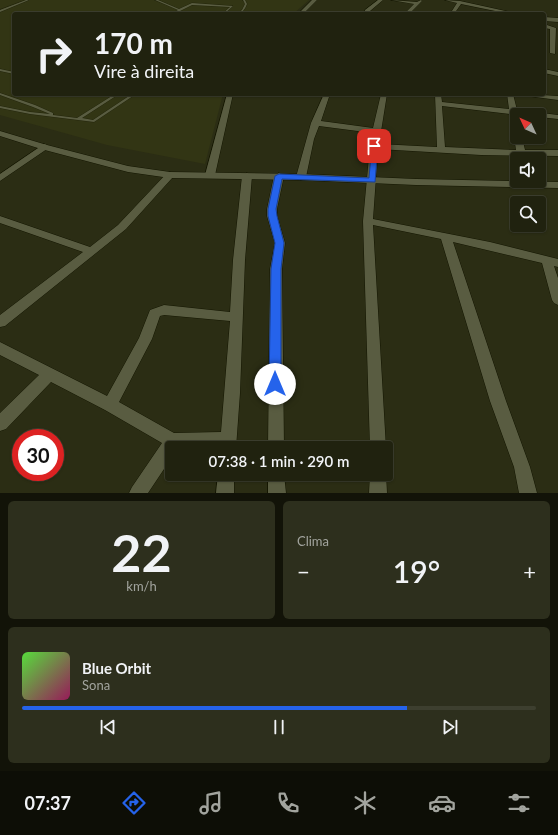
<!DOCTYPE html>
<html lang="pt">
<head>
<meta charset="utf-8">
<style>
	:root { --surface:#20220f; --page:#2d2f1d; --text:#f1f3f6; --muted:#a2a49e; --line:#3d3f2f; --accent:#2563eb }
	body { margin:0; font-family:Lato,sans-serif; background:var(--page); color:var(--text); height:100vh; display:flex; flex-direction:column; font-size:15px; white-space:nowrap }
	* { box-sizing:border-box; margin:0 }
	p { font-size:13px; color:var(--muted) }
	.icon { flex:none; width:22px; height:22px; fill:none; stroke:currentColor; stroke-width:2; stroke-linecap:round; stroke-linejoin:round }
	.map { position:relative; height:493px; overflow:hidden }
	.panel { display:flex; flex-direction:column; gap:8px; padding:8px; background:#121308; flex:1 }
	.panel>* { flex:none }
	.banner { position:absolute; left:12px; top:12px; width:534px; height:84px; border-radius:4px; box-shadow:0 1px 3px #0004,0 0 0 1px var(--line); background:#20220f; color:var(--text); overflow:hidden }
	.needle { width:26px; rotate:314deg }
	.buttons { position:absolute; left:510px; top:108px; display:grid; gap:8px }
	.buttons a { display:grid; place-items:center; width:36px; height:36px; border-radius:4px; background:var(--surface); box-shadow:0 1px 3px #0004,0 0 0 1px var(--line); font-size:20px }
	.speed { position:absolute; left:12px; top:429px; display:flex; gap:8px; font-size:20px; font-weight:700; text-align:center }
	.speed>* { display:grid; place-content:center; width:52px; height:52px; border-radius:50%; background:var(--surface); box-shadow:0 1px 3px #0004,0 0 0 1px var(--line); line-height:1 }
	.speed .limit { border:6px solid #d22; background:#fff; color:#111 }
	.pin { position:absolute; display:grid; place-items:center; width:34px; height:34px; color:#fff; margin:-17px; border-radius:8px; box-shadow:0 2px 6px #0006 }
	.me { position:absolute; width:44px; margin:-22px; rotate:0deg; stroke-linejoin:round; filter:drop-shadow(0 0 3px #0008) }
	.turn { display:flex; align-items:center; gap:14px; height:84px; padding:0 16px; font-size:18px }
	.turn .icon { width:52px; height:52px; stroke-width:2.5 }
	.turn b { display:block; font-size:28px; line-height:34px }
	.big { font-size:30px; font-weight:600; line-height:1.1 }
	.panel .widget { flex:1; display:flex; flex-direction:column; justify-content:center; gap:6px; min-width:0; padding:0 14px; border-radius:6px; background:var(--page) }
	.panel .dial { align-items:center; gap:0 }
	.dial b { font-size:52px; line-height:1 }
	.song { display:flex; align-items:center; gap:12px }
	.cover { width:48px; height:48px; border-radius:6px; background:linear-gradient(135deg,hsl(110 70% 55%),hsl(330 70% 35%)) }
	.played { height:4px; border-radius:2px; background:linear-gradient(90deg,var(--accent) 75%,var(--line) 75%) }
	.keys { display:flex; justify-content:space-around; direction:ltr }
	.heat { display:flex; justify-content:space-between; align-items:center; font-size:22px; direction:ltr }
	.panel .tiles { flex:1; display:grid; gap:8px; grid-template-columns:1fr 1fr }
	.widget:last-child { grid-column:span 2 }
	.trip { position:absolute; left:165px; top:441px; width:228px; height:40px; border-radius:4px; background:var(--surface); box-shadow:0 1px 3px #0004,0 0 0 1px var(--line); font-weight:600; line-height:40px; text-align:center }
	.dock { display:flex; height:64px; justify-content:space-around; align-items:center; background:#0d0e06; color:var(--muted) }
	.dock .icon { width:28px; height:28px }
	.dock .active { color:var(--accent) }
	.dock b { font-size:18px; color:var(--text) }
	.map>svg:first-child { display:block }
	.built { fill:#323514 }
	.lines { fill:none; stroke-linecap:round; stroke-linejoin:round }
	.service-casing { stroke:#131500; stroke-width:0.5 }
	.minor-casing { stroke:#131500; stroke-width:1 }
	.tertiary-casing { stroke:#131500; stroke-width:1 }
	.service { fill:#595c41; fill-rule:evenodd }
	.minor { fill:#595c41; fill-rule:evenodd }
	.tertiary { fill:#595c41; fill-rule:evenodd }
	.route { fill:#2563eb; stroke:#184099 }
</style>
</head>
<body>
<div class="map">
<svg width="558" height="493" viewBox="0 0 558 493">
	<rect width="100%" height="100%" fill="#2b2d14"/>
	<path class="built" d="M0,0H309L293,14H14V94H223L205,164L107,145L0,115Z"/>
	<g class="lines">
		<defs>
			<path id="service" d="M26,0H29L0,12V10Z
				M155,0H158L179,9L192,3L233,6L224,14H222L230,7L192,5L174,14H171L178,10Z
				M243,0H245L247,4C245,9 242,14 236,14L242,10L245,4Z
				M0,69L14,72V74L0,71Z
				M0,93L35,105L53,113V115L77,118L115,94H119L82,118L93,120L132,94H136L94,122L30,114L0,108V106L30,112L50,114L33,107L0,95Z"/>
			<path id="minor" d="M312,0H317L303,14H298Z
				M378,0H383L370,11L373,14L365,13V10Z
				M391,0L417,2L421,0L422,1L409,14H404L414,4Z
				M445,0L460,1L519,14H510L461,4L454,14H450L457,3Z
				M544,17L558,18V22L544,21Z
				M544,24L556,28L555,54L550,53V29L544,28Z
				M544,69L558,72V76L544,73Z
				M227,94H233L215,175L210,178L205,175Z
				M324,94H330L321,121L373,128L381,94H387L379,144L437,147L435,94H441L442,102L509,109L507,94H513L517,110L558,115V119L539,117V115H517V134L513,132L510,114L442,106L445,147L516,150L514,137L517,135V137H522L525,150H558V156L481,155L378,149L373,219L490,242L558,259V267L554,266L558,278V305L554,303L552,300L542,263L453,242L506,401L530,467L537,493H519L514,467L490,401L441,239L373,225L386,448H370L363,221L370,146L373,133L319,126L314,139L306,177L301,180L298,179L296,177L311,123Z
				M525,94L558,96V100L528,96Z
				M44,144L47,145L48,147L47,149L0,181V174Z
				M170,172L175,175L173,177L126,229L5,326L0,327V315L83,252L0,223V216L90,247L118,225L167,173Z
				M247,173L252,176L245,260L240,393L236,448H172V457L148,493H129L132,487L162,443L105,410L51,382L6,429L0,431V413L39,375L0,355V342L107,396L139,338L150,310L164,305L230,312L233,260L242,176ZM164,315L230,321L221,432L174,433L119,402L152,339L160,316Z
				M279,173L284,176L277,209V216L285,243L282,269L284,448H268L270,269L275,243L267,216V209L274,176Z
				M386,473L387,493H369L370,474Z
				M218,474H234V493H216Z
				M268,474H284L286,493H268Z"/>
			<path id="tertiary" d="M0,131L47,145L128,166L170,172L301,174L416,179L558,182V188L416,185L301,180L170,178L128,172L41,149L0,136Z"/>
		</defs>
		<use href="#service" class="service-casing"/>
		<use href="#minor" class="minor-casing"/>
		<use href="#tertiary" class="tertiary-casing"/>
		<use href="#service" class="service"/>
		<use href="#minor" class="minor"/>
		<use href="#tertiary" class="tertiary"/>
	</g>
	<path class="route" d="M372,144L378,146L375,182L282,179L276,209L277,216L284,243L281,269V384L280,388L275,390L271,388L269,384L271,269L275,243L268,216V209L275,176L279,174L369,178Z"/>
</svg>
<div class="buttons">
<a><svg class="needle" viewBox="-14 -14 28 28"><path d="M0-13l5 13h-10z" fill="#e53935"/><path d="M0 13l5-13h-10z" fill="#a2a49e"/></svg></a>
<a><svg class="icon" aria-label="sound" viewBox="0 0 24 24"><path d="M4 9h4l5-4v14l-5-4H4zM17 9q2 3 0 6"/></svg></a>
<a><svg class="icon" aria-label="search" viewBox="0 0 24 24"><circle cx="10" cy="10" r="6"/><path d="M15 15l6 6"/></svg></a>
</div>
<div class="speed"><div class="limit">30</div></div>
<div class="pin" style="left:374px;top:146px;background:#d93025"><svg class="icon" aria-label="arrive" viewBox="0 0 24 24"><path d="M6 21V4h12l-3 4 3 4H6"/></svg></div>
<svg class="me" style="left:275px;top:384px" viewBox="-20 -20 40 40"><circle r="19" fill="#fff"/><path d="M0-13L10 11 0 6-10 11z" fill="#2563eb"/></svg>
<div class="trip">07:38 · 1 min · 290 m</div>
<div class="banner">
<div class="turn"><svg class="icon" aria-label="right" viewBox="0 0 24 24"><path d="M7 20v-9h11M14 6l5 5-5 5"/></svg><div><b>170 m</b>Vire à direita</div></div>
</div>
</div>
<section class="panel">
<div class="tiles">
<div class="widget dial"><b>22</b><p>km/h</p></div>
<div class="widget"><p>Clima</p>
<div class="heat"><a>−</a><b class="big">19°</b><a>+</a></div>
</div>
<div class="widget">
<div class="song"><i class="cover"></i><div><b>Blue Orbit</b><p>Sona</p></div></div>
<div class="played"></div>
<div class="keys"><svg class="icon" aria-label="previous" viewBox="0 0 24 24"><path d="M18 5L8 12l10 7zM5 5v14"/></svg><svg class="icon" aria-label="pause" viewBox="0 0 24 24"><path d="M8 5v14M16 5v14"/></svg><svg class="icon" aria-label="next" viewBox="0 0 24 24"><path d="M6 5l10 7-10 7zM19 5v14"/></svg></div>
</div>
</div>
</section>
<nav class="dock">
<b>07:37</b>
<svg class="icon active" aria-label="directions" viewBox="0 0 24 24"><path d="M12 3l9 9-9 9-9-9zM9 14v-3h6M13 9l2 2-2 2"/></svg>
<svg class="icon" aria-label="music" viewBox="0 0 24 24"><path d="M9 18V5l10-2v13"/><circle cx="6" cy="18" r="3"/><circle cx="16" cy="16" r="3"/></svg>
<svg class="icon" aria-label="phone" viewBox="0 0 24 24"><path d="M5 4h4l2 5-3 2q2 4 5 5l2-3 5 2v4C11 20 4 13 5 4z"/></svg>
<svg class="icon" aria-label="climate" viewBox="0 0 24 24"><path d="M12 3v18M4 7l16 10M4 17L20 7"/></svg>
<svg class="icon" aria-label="car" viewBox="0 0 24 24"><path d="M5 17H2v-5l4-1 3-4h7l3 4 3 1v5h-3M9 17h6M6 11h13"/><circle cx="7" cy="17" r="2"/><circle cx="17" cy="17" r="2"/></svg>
<svg class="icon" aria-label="filters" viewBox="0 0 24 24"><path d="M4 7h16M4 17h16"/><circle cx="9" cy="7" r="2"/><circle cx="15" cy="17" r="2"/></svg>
</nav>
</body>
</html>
